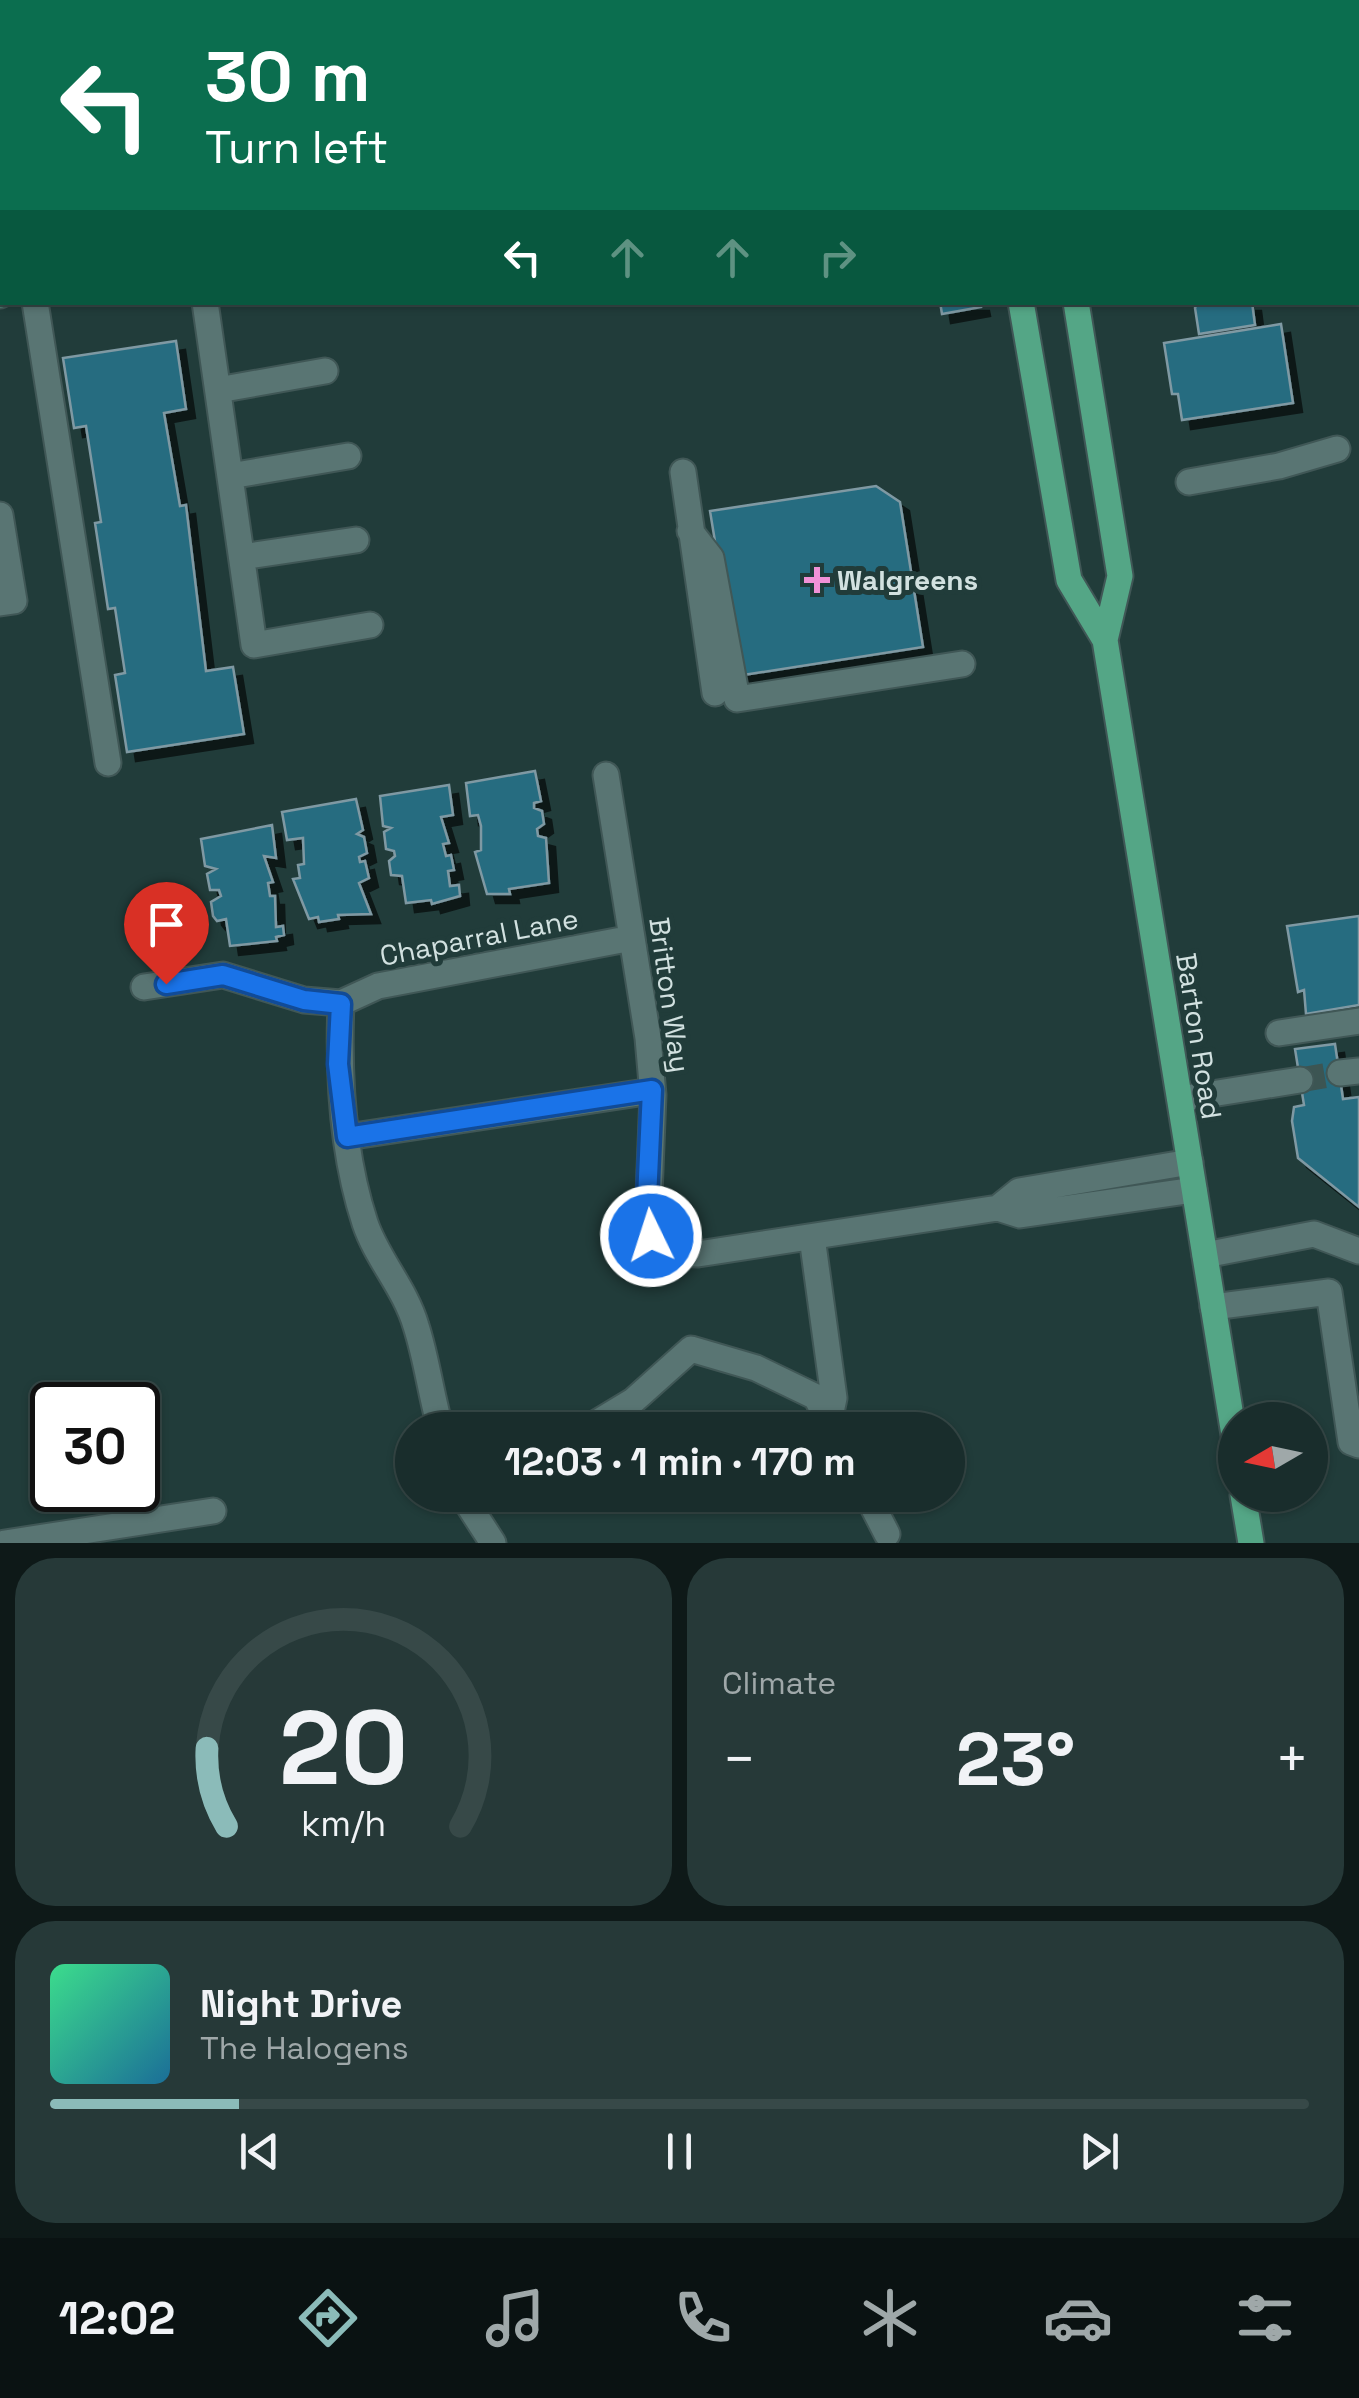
<!DOCTYPE html>
<html lang="en">
<head>
<meta charset="utf-8">
<style>
	:root { --surface:#192d2c; --page:#263938; --text:#f1f3f6; --muted:#9fa8a9; --line:#374948; --accent:#8bbbb9 }
	body { margin:0; font-family:"Space Grotesk",sans-serif; background:var(--page); color:var(--text); height:100vh; display:flex; flex-direction:column; font-size:38px; white-space:nowrap }
	* { box-sizing:border-box; margin:0 }
	p { font-size:32px; color:var(--muted) }
	.icon { flex:none; width:55px; height:55px; fill:none; stroke:currentColor; stroke-width:2; stroke-linecap:round; stroke-linejoin:round }
	.map { position:relative; height:1543px; overflow:hidden }
	.details { display:flex; flex-direction:column; gap:15px; padding:15px; background:#0e1918; flex:1 }
	.details>* { flex:none }
	.hud { position:absolute; left:0px; top:0px; width:1360px; height:305px; box-shadow:0 2px 8px #0004,0 0 0 2px var(--line); background:#0b6e4f; color:#fff; overflow:hidden }
	.needle { width:65px; rotate:261deg }
	.buttons { position:absolute; left:1218px; top:1402px; display:grid; gap:20px }
	.buttons a { display:grid; place-items:center; width:110px; height:110px; border-radius:50%; background:var(--surface); box-shadow:0 2px 8px #0004,0 0 0 2px var(--line); font-size:50px }
	.speed { position:absolute; left:30px; top:1382px; display:flex; gap:20px; font-size:50px; font-weight:700; text-align:center }
	.speed>* { display:grid; place-content:center; width:130px; height:130px; border-radius:50%; background:var(--surface); box-shadow:0 2px 8px #0004,0 0 0 2px var(--line); line-height:1 }
	.speed .limit { border:5px solid #111; border-radius:15px; background:#fff; color:#111 }
	.pin { position:absolute; display:grid; place-items:center; width:85px; height:85px; color:#fff; margin:-102px -42px; border-radius:50% 50% 50% 0; rotate:-45deg; box-shadow:0 0 10px #0007 }
	.pin .icon { rotate:45deg }
	.me { position:absolute; width:110px; margin:-55px; rotate:356deg; stroke-linejoin:round; filter:drop-shadow(0 0 8px #0008) }
	.turn { display:flex; align-items:center; gap:35px; height:210px; padding:0 40px; font-size:45px }
	.turn .icon { width:130px; height:130px; stroke-width:2.5 }
	.turn b { display:block; font-size:70px; line-height:85px }
	.lanes { display:flex; align-items:center; height:95px; padding:0 40px; background:#0003; justify-content:center; gap:50px; direction:ltr }
	.lanes .off { opacity:.35 }
	.big { font-size:75px; font-weight:800; line-height:1.1 }
	.details .widget { flex:1; display:flex; flex-direction:column; justify-content:center; gap:15px; min-width:0; padding:0 35px; border-radius:40px; background:var(--page) }
	.details .dial { align-items:center; gap:0 }
	.dial svg { height:260px; overflow:visible; fill:none; stroke:var(--line); stroke-width:7; stroke-linecap:round; text-anchor:middle }
	.dial text { fill:var(--text); stroke:none }
	.song { display:flex; align-items:center; gap:30px }
	.cover { width:120px; height:120px; border-radius:15px; background:linear-gradient(135deg,hsl(150 70% 55%),hsl(200 70% 35%)) }
	.played { height:10px; border-radius:5px; background:linear-gradient(90deg,var(--accent) 15%,var(--line) 15%) }
	.keys { display:flex; justify-content:space-around; direction:ltr }
	.heat { display:flex; justify-content:space-between; align-items:center; font-size:55px; direction:ltr }
	.details .tiles { flex:1; display:grid; gap:15px; grid-template-columns:1fr 1fr }
	.widget:last-child { grid-column:span 2 }
	.trip { position:absolute; left:395px; top:1412px; width:570px; height:100px; border-radius:50px; background:var(--surface); box-shadow:0 2px 8px #0004,0 0 0 2px var(--line); font-weight:800; line-height:100px; text-align:center }
	.tabs { display:flex; height:160px; justify-content:space-around; align-items:center; background:#0a1212; color:var(--muted) }
	.tabs .icon { width:70px; height:70px }
	.tabs .active { color:var(--accent) }
	.tabs b { font-size:45px; color:var(--text) }
	.map>svg:first-child { display:block }
	.building { fill:#286c80; stroke:#7f99a3; stroke-width:2.5; filter:url(#shadow) }
	.lines { fill:none; stroke-linecap:round; stroke-linejoin:round }
	.minor-tunnel { stroke:#3c5553; stroke-width:25; stroke-dasharray:25 12; stroke-linecap:butt }
	.minor-casing { stroke:#405756; stroke-width:29 }
	.major-casing { stroke:#405756; stroke-width:29 }
	.minor { stroke:#597573; stroke-width:25 }
	.major { stroke:#54a686; stroke-width:25 }
	.route-casing { stroke:#114b97; stroke-width:25 }
	.route { stroke:#1a73e8; stroke-width:18 }
	.poi-dot { fill:#f391d6; stroke:#213c3a; stroke-width:4 }
	.labels { text-anchor:middle; stroke-width:10; stroke-linejoin:round; paint-order:stroke }
	.poi-label { font-size:28px; font-weight:bold; fill:#d2e1e0; stroke:#213c3a; text-anchor:start }
	.street-label { font-size:28px; fill:#d2e1e0; stroke:#213c3a }
</style>
</head>
<body>
<div class="map">
<svg width="1359" height="1543" viewBox="0 0 1359 1543">
	<defs>
		<filter id="shadow"><feDropShadow dx="9" dy="9" stdDeviation="0" flood-color="#0009"/></filter>
	</defs>
	<rect width="100%" height="100%" fill="#213c3a"/>
	<path class="building" d="M940,302H980L981,307L942,314Z
		M1198,302H1252L1255,325L1199,334L1195,308Z
		M1281,324L1293,403L1182,420L1178,394H1172L1164,343Z
		M176,341L186,409L164,413L180,506L186,505L206,671L233,667L244,734L127,752L115,675L125,673L115,608L108,609L95,523L101,522L86,426L74,428L63,358Z
		M876,486L900,502L923,647L737,676L710,511Z
		M535,771L541,801L534,803V808L542,811L544,824L537,829L538,836L546,838L549,883L509,889L510,894H487L475,852L481,850V826L478,815L470,816L466,783Z
		M449,785L453,815L441,817L449,843L443,844L446,856L451,855L454,870L448,871L450,886L459,885L460,896L432,904L431,900L406,903L402,876L391,875L389,861L395,856L394,851L386,849L384,832L391,828L383,826L380,796Z
		M356,799L363,830L357,834L364,837L367,853L359,857L360,862L365,861L369,878L359,883L371,914L338,915L339,919L319,922L318,917L309,919L293,879L300,878L298,865L304,864L303,838L287,840L282,812Z
		M272,825L276,858L264,856L273,882L268,883L270,896H275L276,927L283,926L284,935L276,937L277,941L230,946L226,919L217,921L213,916L211,902L221,896L219,890H210L207,874L216,869L205,866L201,839Z
		M1359,916V1005L1306,1014L1304,990L1298,992L1287,926Z
		M1335,1044L1343,1099L1359,1097V1207L1298,1158L1292,1121L1294,1107L1304,1105L1295,1049Z"/>
	<g class="lines">
		<path class="minor-tunnel" d="M1300,1080L1340,1073"/>
		<defs>
			<path id="minor" d="M150,0L151,2
				M1217,0V2
				M1278,0L1279,2
				M1170,2L1185,0
				M35,302L108,763
				M205,302L254,645L370,625
				M218,390L325,371
				M683,472L715,693
				M230,476L348,456
				M1189,482L1279,466L1337,449
				M0,515L14,601L0,603
				M690,531L711,558L737,699L962,664
				M242,557L356,540
				M606,775L648,1038L653,1095L648,1219L651,1236L671,1253L698,1254L998,1208L1020,1215L1194,1190
				M144,987L223,975L304,1000L341,1003
				M341,1003C338,1077 342,1153 365,1223C377,1259 405,1288 416,1326C427,1360 431,1396 441,1430
				M341,1003L378,986L632,938
				M1279,1033L1359,1021
				M1340,1073L1359,1071
				M1180,1099L1300,1080
				M347,1137L652,1091
				M998,1208L1019,1191L1190,1162
				M812,1237L834,1398L829,1422
				M1205,1255L1314,1234L1359,1251
				M1213,1307L1329,1292L1351,1442L1359,1445
				M585,1430L633,1401L691,1349L756,1368L816,1397L833,1430
				M462,1495L493,1543
				M867,1495L887,1534
				M5,1543L213,1511"/>
			<path id="major" d="M1001,0L1002,2
				M1358,78H1359
				M0,295L2,294
				M1021,302L1069,580L1105,640L1235,1441
				M1076,302L1120,576L1105,640
				M1243,1495L1251,1543"/>
		</defs>
		<use href="#minor" class="minor-casing"/>
		<use href="#major" class="major-casing"/>
		<use href="#minor" class="minor"/>
		<use href="#major" class="major"/>
	</g>
	<g class="lines">
		<defs>
			<path id="route" d="M166,984L223,975L304,1000L341,1004L338,1064L347,1137L652,1090L647,1199L651,1236"/>
		</defs>
		<use href="#route" class="route-casing"/>
		<use href="#route" class="route"/>
	</g>
	<path class="poi-dot" d="M812 565h10v10h10v10h-10v10h-10v-10h-10v-10h10z"/>
	<g class="labels">
		<g class="poi-label">
			<text x="837" y="590">Walgreens</text>
		</g>
		<g class="street-label">
			<text transform="translate(479 937) rotate(-11)" y="10">Chaparral Lane</text>
			<text transform="translate(670 995) rotate(82)" y="10">Britton Way</text>
			<text transform="translate(1199 1036) rotate(81)" y="10">Barton Road</text>
		</g>
	</g>
</svg>
<div class="buttons">
<a><svg class="needle" viewBox="-14 -14 28 28"><path d="M0-13l5 13h-10z" fill="#e53935"/><path d="M0 13l5-13h-10z" fill="#9fa8a9"/></svg></a>
</div>
<div class="speed"><div class="limit">30</div></div>
<div class="pin" style="left:166px;top:984px;background:#d93025"><svg class="icon" aria-label="arrive" viewBox="0 0 24 24"><path d="M6 21V4h12l-3 4 3 4H6"/></svg></div>
<svg class="me" style="left:651px;top:1236px" viewBox="-20 -20 40 40"><circle r="17" fill="#1a73e8" stroke="#fff" stroke-width="3"/><path d="M0-11L8 9 0 5-8 9z" fill="#fff"/></svg>
<div class="trip">12:03 · 1 min · 170 m</div>
<div class="hud">
<div class="turn"><svg class="icon" aria-label="left" viewBox="0 0 24 24"><path d="M17 20v-9H6M10 6l-5 5 5 5"/></svg><div><b>30 m</b>Turn left</div></div>
<div class="lanes"><svg class="icon" aria-label="left" viewBox="0 0 24 24"><path d="M17 20v-9H6M10 6l-5 5 5 5"/></svg><svg class="icon off" aria-label="ahead" viewBox="0 0 24 24"><path d="M12 20V5M6 11l6-6 6 6"/></svg><svg class="icon off" aria-label="ahead" viewBox="0 0 24 24"><path d="M12 20V5M6 11l6-6 6 6"/></svg><svg class="icon off" aria-label="right" viewBox="0 0 24 24"><path d="M7 20v-9h11M14 6l5 5-5 5"/></svg></div>
</div>
</div>
<section class="details">
<div class="tiles">
<div class="widget dial"><svg viewBox="0 0 100 80">
<path d="M14 69A42 42 0 1 1 86 69"/>
<path d="M14 69A42 42 0 0 1 8 45" stroke="#8bbbb9"/>
<text x="50" y="56" font-size="32" font-weight="700">20</text>
<text x="50" y="72" font-size="11">km/h</text>
</svg></div>
<div class="widget"><p>Climate</p>
<div class="heat"><a>−</a><b class="big">23°</b><a>+</a></div>
</div>
<div class="widget">
<div class="song"><i class="cover"></i><div><b>Night Drive</b><p>The Halogens</p></div></div>
<div class="played"></div>
<div class="keys"><svg class="icon" aria-label="previous" viewBox="0 0 24 24"><path d="M18 5L8 12l10 7zM5 5v14"/></svg><svg class="icon" aria-label="pause" viewBox="0 0 24 24"><path d="M8 5v14M16 5v14"/></svg><svg class="icon" aria-label="next" viewBox="0 0 24 24"><path d="M6 5l10 7-10 7zM19 5v14"/></svg></div>
</div>
</div>
</section>
<nav class="tabs">
<b>12:02</b>
<svg class="icon active" aria-label="directions" viewBox="0 0 24 24"><path d="M12 3l9 9-9 9-9-9zM9 14v-3h6M13 9l2 2-2 2"/></svg>
<svg class="icon" aria-label="music" viewBox="0 0 24 24"><path d="M9 18V5l10-2v13"/><circle cx="6" cy="18" r="3"/><circle cx="16" cy="16" r="3"/></svg>
<svg class="icon" aria-label="phone" viewBox="0 0 24 24"><path d="M5 4h4l2 5-3 2q2 4 5 5l2-3 5 2v4C11 20 4 13 5 4z"/></svg>
<svg class="icon" aria-label="climate" viewBox="0 0 24 24"><path d="M12 3v18M4 7l16 10M4 17L20 7"/></svg>
<svg class="icon" aria-label="car" viewBox="0 0 24 24"><path d="M5 17H2v-5l4-1 3-4h7l3 4 3 1v5h-3M9 17h6M6 11h13"/><circle cx="7" cy="17" r="2"/><circle cx="17" cy="17" r="2"/></svg>
<svg class="icon" aria-label="filters" viewBox="0 0 24 24"><path d="M4 7h16M4 17h16"/><circle cx="9" cy="7" r="2"/><circle cx="15" cy="17" r="2"/></svg>
</nav>
</body>
</html>
